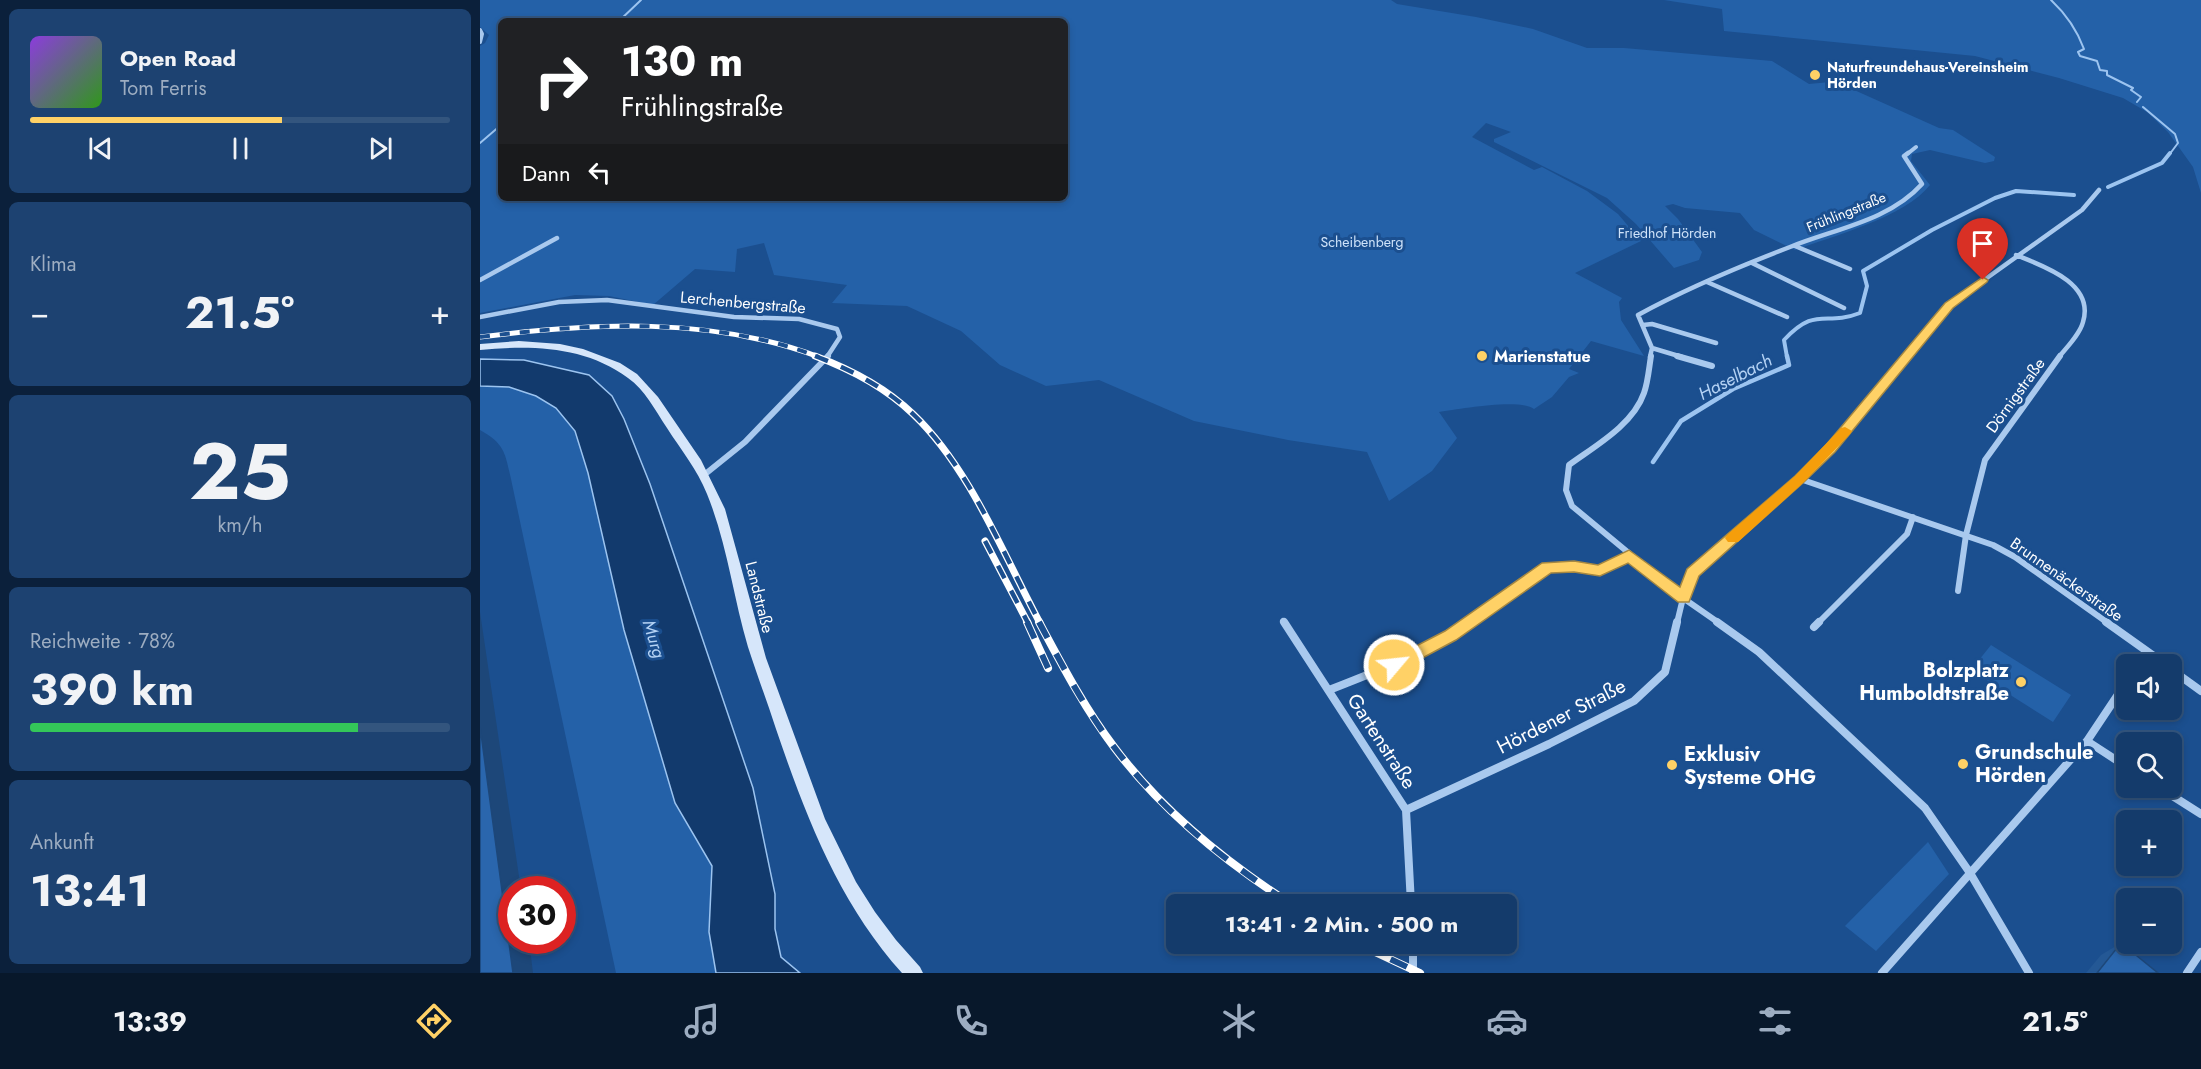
<!DOCTYPE html>
<html lang="de">
<head>
<meta charset="utf-8">
<style>
	:root { --surface:#143b6b; --page:#1d4271; --text:#f1f3f6; --muted:#9dadc1; --line:#33557e; --accent:#ffd166 }
	body { margin:0; font-family:Jost,sans-serif; background:var(--page); color:var(--text); height:100vh; display:flex; flex-direction:column; font-size:22px; white-space:nowrap }
	* { box-sizing:border-box; margin:0 }
	p { font-size:20px; color:var(--muted) }
	.icon { flex:none; width:33px; height:33px; fill:none; stroke:currentColor; stroke-width:2; stroke-linecap:round; stroke-linejoin:round }
	.map { position:relative; flex:1; overflow:hidden }
	.details { display:flex; flex-direction:column; gap:9px; padding:9px; background:#0b203b; width:480px }
	.details>* { flex:none }
	.top-card { position:absolute; left:18px; top:18px; width:570px; height:183px; border-radius:9px; box-shadow:0 3px 9px #0003,0 0 0 2px var(--line); background:#202124; color:#fff; overflow:hidden }
	.controls { position:absolute; left:1636px; top:654px; display:grid; gap:12px }
	.controls a { display:grid; place-items:center; width:66px; height:66px; border-radius:9px; background:var(--surface); box-shadow:0 3px 9px #0003,0 0 0 2px var(--line); font-size:30px }
	.speed { position:absolute; left:18px; top:876px; display:flex; gap:12px; font-size:30px; font-weight:700; text-align:center }
	.speed>* { display:grid; place-content:center; width:78px; height:78px; border-radius:50%; background:var(--surface); box-shadow:0 3px 9px #0003,0 0 0 2px var(--line); line-height:1 }
	.speed .limit { border:9px solid #d22; background:#fff; color:#111 }
	.pin { position:absolute; display:grid; place-items:center; width:51px; height:51px; color:#fff; margin:-62px -26px; border-radius:50% 50% 50% 0; rotate:-45deg; box-shadow:0 0 6px #0007 }
	.pin .icon { rotate:45deg }
	.me { position:absolute; width:66px; margin:-33px; rotate:62deg; stroke-linejoin:round; filter:drop-shadow(0 0 4px #0008) }
	.turn { display:flex; align-items:center; gap:21px; height:126px; padding:0 24px; font-size:27px }
	.turn .icon { width:78px; height:78px; stroke-width:2.5 }
	.turn b { display:block; font-size:42px; line-height:51px }
	.then { display:flex; align-items:center; height:57px; padding:0 24px; background:#0003; gap:12px; font-size:22px }
	.big { font-size:45px; font-weight:700; line-height:1.1 }
	.details .tile { flex:1; display:flex; flex-direction:column; justify-content:center; gap:9px; min-width:0; padding:0 21px; border-radius:9px; background:var(--page) }
	.details .dial { align-items:center; gap:0 }
	.dial b { font-size:78px; line-height:1 }
	.song { display:flex; align-items:center; gap:18px }
	.cover { width:72px; height:72px; border-radius:9px; background:linear-gradient(135deg,hsl(270 70% 55%),hsl(110 70% 35%)) }
	.played { height:6px; border-radius:3px; background:linear-gradient(90deg,var(--accent) 60%,var(--line) 60%) }
	.keys { display:flex; justify-content:space-around; direction:ltr }
	.heat { display:flex; justify-content:space-between; align-items:center; font-size:33px; direction:ltr }
	.charge { height:9px; border-radius:4px; background:linear-gradient(90deg,#34c759 78%,var(--line) 0) }
	.trip { position:absolute; left:686px; top:894px; width:351px; height:60px; border-radius:9px; background:var(--surface); box-shadow:0 3px 9px #0003,0 0 0 2px var(--line); font-weight:700; line-height:60px; text-align:center }
	.dock { display:flex; height:96px; justify-content:space-around; align-items:center; background:#08182b; color:var(--muted) }
	.dock .icon { width:42px; height:42px }
	.dock .active { color:var(--accent) }
	.dock b { font-size:27px; color:var(--text) }
	main { display:flex; flex:1; min-height:0 }
	.map>svg:first-child { display:block }
	.green { fill:#2461a8; fill-rule:evenodd }
	.water { fill:#123a6d; stroke:#9cc4f0; stroke-width:1.5 }
	.lines { fill:none; stroke-linecap:round; stroke-linejoin:round }
	.stream-far2 { stroke:#9cc4f0; stroke-width:2 }
	.stream-far1 { stroke:#9cc4f0; stroke-width:4 }
	.stream { stroke:#9cc4f0; stroke-width:4.5 }
	.street-far3 { stroke:#a9c9ee; stroke-width:4 }
	.street-far2 { stroke:#a9c9ee; stroke-width:4.5 }
	.street-far1 { stroke:#a9c9ee; stroke-width:6 }
	.street { stroke:#a9c9ee; stroke-width:8 }
	.secondary { fill:#d6e6fa; fill-rule:evenodd }
	.rail-far2-casing { stroke:#fff; stroke-width:5 }
	.rail-far1-casing { stroke:#fff; stroke-width:7 }
	.rail-casing { stroke:#fff; stroke-width:8 }
	.rail-far2 { stroke:#1b4f8f; stroke-width:4; stroke-dasharray:10; stroke-linecap:butt }
	.rail-far1 { stroke:#1b4f8f; stroke-width:4.5; stroke-dasharray:14; stroke-linecap:butt }
	.rail { stroke:#1b4f8f; stroke-width:6; stroke-dasharray:18; stroke-linecap:butt }
	.wall { fill:#245895 }
	.shaded-wall { fill:#1d4779 }
	.building { fill:#2a66ad; stroke:#1d4779; stroke-width:1.5 }
	.route { fill:#ffd166; stroke:#a68842; stroke-width:1.5 }
	.slow { fill:#f59e0b }
	.poi-dot { fill:#ffd166; stroke:#1b4f8f; stroke-width:2 }
	.labels { text-anchor:middle; stroke-width:6; stroke-linejoin:round; paint-order:stroke }
	.far-poi-label { font-size:14px; font-weight:bold; fill:#fff; stroke:#1b4f8f; text-anchor:start }
	.far-street-label { font-size:14px; fill:#fff; stroke:#1b4f8f }
	.far-park-label { font-size:14px; fill:#cfe3fa; stroke:#1b4f8f }
	.street-label { font-size:16px; fill:#fff; stroke:#1b4f8f }
	.poi-label { font-size:16px; font-weight:bold; fill:#fff; stroke:#1b4f8f; text-anchor:start }
	.water-label { font-size:18px; font-style:italic; fill:#b5d3f5; stroke:#1b4f8f }
	.near-poi-label { font-size:20px; font-weight:bold; fill:#fff; stroke:#1b4f8f; text-anchor:start }
	.near-street-label { font-size:20px; fill:#fff; stroke:#1b4f8f }
</style>
</head>
<body>
<main>
<section class="details">
<div class="tile">
<div class="song"><i class="cover"></i><div><b>Open Road</b><p>Tom Ferris</p></div></div>
<div class="played"></div>
<div class="keys"><svg class="icon" aria-label="previous" viewBox="0 0 24 24"><path d="M18 5L8 12l10 7zM5 5v14"/></svg><svg class="icon" aria-label="pause" viewBox="0 0 24 24"><path d="M8 5v14M16 5v14"/></svg><svg class="icon" aria-label="next" viewBox="0 0 24 24"><path d="M6 5l10 7-10 7zM19 5v14"/></svg></div>
</div>
<div class="tile"><p>Klima</p>
<div class="heat"><a>−</a><b class="big">21.5°</b><a>+</a></div>
</div>
<div class="tile dial"><b>25</b><p>km/h</p></div>
<div class="tile"><p>Reichweite · 78%</p><b class="big">390 km</b><div class="charge"></div></div>
<div class="tile"><p>Ankunft</p><b class="big">13:41</b></div>
</section>
<div class="map">
<svg width="1721" height="973" viewBox="0 0 1721 973">
	<rect width="100%" height="100%" fill="#1b4f8f"/>
	<path class="green" d="M0,0H911L917,4L996,17L1053,29L1107,48H1144L1292,61L1329,84L1350,82L1363,85L1459,128L1473,130L1515,157L1514,161L1505,163L1450,150L1432,154L1431,161L1450,185C1425,217 1353,236 1315,250L1274,230L1260,213L1205,208L1193,204L1185,206L1182,203L1198,219L1222,252L1219,260L1194,268L1156,224L1127,198L1014,142V139L1031,132L1006,123L992,137L1054,170L1062,167L1107,191L1138,214L1161,241L1095,273L1142,298L1139,302L1141,320L1164,356L1111,341L1089,369L1099,373L1089,377L1072,397L1054,409C1039,398 979,409 959,412L977,438L952,471L909,501L887,452L808,440L714,421L619,380L566,386L520,365L481,331L427,306L352,303L367,285L294,275L284,243L257,249L255,272L215,269L173,305L129,296L95,295L0,313V46L5,43L9,35L0,27ZM21,21H585V198H21Z
		M1184,0H1721V193L1713,167L1688,132L1667,112L1643,98L1579,78L1495,56L1244,31L1242,9Z
		M0,386L29,387L56,396L76,408L95,431L108,473L144,630L195,803L232,866L229,932L236,973H136L31,479C25,453 25,444 0,430Z
		M1511,645L1591,695L1573,722L1491,670Z
		M1448,842L1469,874L1396,951L1365,926Z"/>
	<path class="water" d="M0,359L44,360L109,375L132,396L144,419L170,484L273,788L295,894V929L301,957L320,973H236L229,932L232,866L195,803L144,630L108,473L95,431L76,408L56,396L29,387L0,386Z"/>
	<g class="lines">
		<path class="stream-far2" d="M1571,0C1586,14 1597,30 1604,49L1598,52L1600,56L1617,61L1620,70L1627,71V75L1653,88L1651,90L1661,97L1657,102
			M139,21L161,0
			M1663,107L1695,134L1698,143L1689,155
			M0,143L21,125"/>
		<path class="stream-far1" d="M1628,187L1682,163L1690,153
			M1307,357L1304,340C1337,305 1344,327 1380,313L1387,286L1383,271L1452,230L1515,198L1536,191L1594,195"/>
		<path class="stream" d="M1173,462L1201,421L1253,389L1309,365L1307,356"/>
		<path class="street-far3" d="M0,30L2,34L0,42
			M1426,155L1436,147"/>
		<path class="street-far2" d="M1315,246L1370,269
			M1536,255C1563,266 1615,283 1603,322C1600,334 1587,347 1579,357
			M1272,263L1364,308
			M0,280L77,238
			M1227,282L1307,317
			M0,317L79,302L127,300L254,317L319,319L357,329L360,337L347,357
			M1163,325L1172,324L1236,343
			M1172,348L1202,357
			M1170,357L1172,348L1158,315C1207,288 1258,267 1310,247C1354,229 1409,221 1442,184L1424,156L1428,153
			M1426,357L1469,305L1602,210L1619,190"/>
		<path class="street-far1" d="M1171,356C1169,368 1168,382 1164,393C1153,425 1115,446 1089,465L1086,490L1092,506L1203,598L1239,623
			M1197,356L1232,366
			M224,475L265,442L348,356
			M1320,479L1513,545L1535,557L1628,623
			M1478,591L1486,535L1505,460L1580,356
			M803,621L805,623
			M988,623L1068,567H1094L1120,571L1149,556
			M1197,623L1203,598L1213,573L1320,479L1351,448L1427,356
			M1338,623L1427,534L1433,517"/>
		<path class="street" d="M804,622L926,810
			M1237,622L1279,652L1445,808L1490,873L1549,973
			M1626,622L1685,664
			M1334,627L1339,622
			M1658,664L1667,652
			M1692,670L1721,691
			M849,690C898,671 947,652 990,622
			M1607,741L1647,767
			M1680,788L1721,814
			M931,904L926,810L1069,744L1154,701L1185,672L1197,622
			M933,944V973
			M1402,973L1607,741L1647,681
			M1707,973L1721,952"/>
		<path class="secondary" d="M39,341L80,344L103,349L140,363L157,374L178,397L221,460L245,509L286,658L345,819L376,882L395,912L416,940L440,967L443,973H422C359,903 326,817 296,729C287,701 277,675 268,647C253,596 247,543 227,494C217,469 201,450 187,428C175,410 165,390 148,378C105,346 51,345 0,350V344Z"/>
		<defs>
			<path id="rail-far2" d="M0,337C112,323 231,316 339,357"/>
			<path id="rail-far1" d="M335,356C370,369 406,388 433,414C490,468 523,554 560,623
				M505,541L548,623"/>
			<path id="rail" d="M547,622L568,668
				M559,622C582,665 605,709 634,747C682,811 744,861 811,904
				M878,944L940,973"/>
		</defs>
		<use href="#rail-far2" class="rail-far2-casing"/>
		<use href="#rail-far1" class="rail-far1-casing"/>
		<use href="#rail" class="rail-casing"/>
		<use href="#rail-far2" class="rail-far2"/>
		<use href="#rail-far1" class="rail-far1"/>
		<use href="#rail" class="rail"/>
	</g>
	<path class="wall" d="M1641,943L1678,973H1606L1621,955Z"/>
	<path class="shaded-wall" d="M0,612L41,890H32V940H49L53,973H33L0,726Z"/>
	<path class="building" d="M0,726L33,973H0Z
		M1641,943L1678,973H1617Z"/>
	<path class="route" d="M1503,277L1508,280L1507,282L1473,308L1355,452L1324,482L1219,576L1209,602H1198L1148,563L1120,576L1094,572L1071,573L976,640L920,670L914,672L909,670L906,665L909,660L965,631L1062,563L1094,561L1118,565L1149,550L1200,587L1207,569L1315,476L1346,445L1465,303Z"/>
	<path class="slow" d="M1365,427L1372,431L1370,434L1324,482L1258,542H1248L1245,538L1248,534L1315,476L1361,428Z"/>
	<g class="poi-dot">
		<circle cx="1335" cy="75" r="6"/>
		<circle cx="1002" cy="356" r="6"/>
		<circle cx="1541" cy="682" r="6"/>
		<circle cx="1483" cy="764" r="6"/>
		<circle cx="1192" cy="765" r="6"/>
	</g>
	<g class="labels">
		<g class="far-poi-label">
			<text x="1347" y="72">Naturfreundehaus-Vereinsheim<tspan x="1347" dy="16">Hörden</tspan></text>
		</g>
		<g class="far-street-label">
			<text transform="translate(1366 212) rotate(-22)" y="5">Frühlingstraße</text>
		</g>
		<g class="far-park-label">
			<text x="1187" y="238">Friedhof Hörden</text>
			<text x="882" y="247">Scheibenberg</text>
		</g>
		<g class="street-label">
			<text transform="translate(263 302) rotate(5)" y="6">Lerchenbergstraße</text>
			<text transform="translate(1535 395) rotate(-54)" y="6">Dörnigstraße</text>
			<text transform="translate(1587 579) rotate(35)" y="6">Brunnenäckerstraße</text>
			<text transform="translate(280 597) rotate(76)" y="6">Landstraße</text>
		</g>
		<g class="poi-label">
			<text x="1014" y="362">Marienstatue</text>
		</g>
		<g class="water-label">
			<text transform="translate(1255 377) rotate(-27)" y="6">Haselbach</text>
			<text transform="translate(174 639) rotate(73)" y="6">Murg</text>
		</g>
		<g class="near-poi-label">
			<text x="1529" y="677" text-anchor="end">Bolzplatz<tspan x="1529" dy="23">Humboldtstraße</tspan></text>
			<text x="1495" y="759">Grundschule<tspan x="1495" dy="23">Hörden</tspan></text>
			<text x="1204" y="761">Exklusiv<tspan x="1204" dy="23">Systeme OHG</tspan></text>
		</g>
		<g class="near-street-label">
			<text transform="translate(1081 716) rotate(-27)" y="7">Hördener Straße</text>
			<text transform="translate(902 741) rotate(57)" y="7">Gartenstraße</text>
		</g>
	</g>
</svg>
<div class="controls">
<a><svg class="icon" aria-label="sound" viewBox="0 0 24 24"><path d="M4 9h4l5-4v14l-5-4H4zM17 9q2 3 0 6"/></svg></a>
<a><svg class="icon" aria-label="search" viewBox="0 0 24 24"><circle cx="10" cy="10" r="6"/><path d="M15 15l6 6"/></svg></a>
<a>+</a>
<a>−</a>
</div>
<div class="speed"><div class="limit">30</div></div>
<div class="pin" style="left:1503px;top:280px;background:#d93025"><svg class="icon" aria-label="arrive" viewBox="0 0 24 24"><path d="M6 21V4h12l-3 4 3 4H6"/></svg></div>
<svg class="me" style="left:914px;top:665px" viewBox="-20 -20 40 40"><circle r="17" fill="#ffd166" stroke="#fff" stroke-width="3"/><path d="M0-11L8 9 0 5-8 9z" fill="#fff"/></svg>
<div class="trip">13:41 · 2 Min. · 500 m</div>
<div class="top-card">
<div class="turn"><svg class="icon" aria-label="right" viewBox="0 0 24 24"><path d="M7 20v-9h11M14 6l5 5-5 5"/></svg><div><b>130 m</b>Frühlingstraße</div></div>
<div class="then">Dann<svg class="icon" aria-label="left" viewBox="0 0 24 24"><path d="M17 20v-9H6M10 6l-5 5 5 5"/></svg></div>
</div>
</div>
</main>
<nav class="dock">
<b>13:39</b>
<svg class="icon active" aria-label="directions" viewBox="0 0 24 24"><path d="M12 3l9 9-9 9-9-9zM9 14v-3h6M13 9l2 2-2 2"/></svg>
<svg class="icon" aria-label="music" viewBox="0 0 24 24"><path d="M9 18V5l10-2v13"/><circle cx="6" cy="18" r="3"/><circle cx="16" cy="16" r="3"/></svg>
<svg class="icon" aria-label="phone" viewBox="0 0 24 24"><path d="M5 4h4l2 5-3 2q2 4 5 5l2-3 5 2v4C11 20 4 13 5 4z"/></svg>
<svg class="icon" aria-label="climate" viewBox="0 0 24 24"><path d="M12 3v18M4 7l16 10M4 17L20 7"/></svg>
<svg class="icon" aria-label="car" viewBox="0 0 24 24"><path d="M5 17H2v-5l4-1 3-4h7l3 4 3 1v5h-3M9 17h6M6 11h13"/><circle cx="7" cy="17" r="2"/><circle cx="17" cy="17" r="2"/></svg>
<svg class="icon" aria-label="filters" viewBox="0 0 24 24"><path d="M4 7h16M4 17h16"/><circle cx="9" cy="7" r="2"/><circle cx="15" cy="17" r="2"/></svg>
<b>21.5°</b>
</nav>
</body>
</html>
